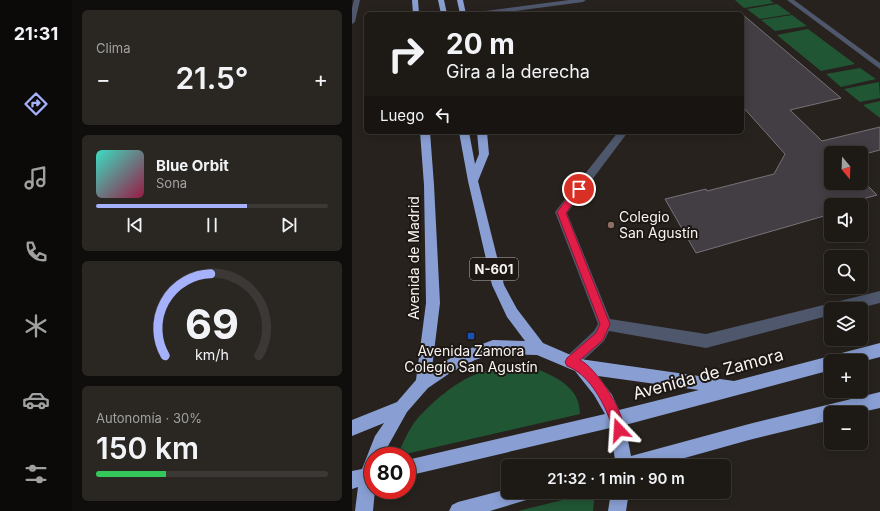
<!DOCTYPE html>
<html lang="es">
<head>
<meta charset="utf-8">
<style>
	:root { --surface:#1d1a16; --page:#2a2723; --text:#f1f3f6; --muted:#a0a1a1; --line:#3b3835; --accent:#a6b1fc }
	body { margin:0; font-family:Inter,sans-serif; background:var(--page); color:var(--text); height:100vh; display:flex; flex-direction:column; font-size:15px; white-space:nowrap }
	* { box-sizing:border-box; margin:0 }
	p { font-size:13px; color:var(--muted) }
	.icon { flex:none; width:22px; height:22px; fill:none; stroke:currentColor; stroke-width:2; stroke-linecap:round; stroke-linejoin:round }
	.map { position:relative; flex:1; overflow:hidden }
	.sheet { display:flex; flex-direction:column; gap:10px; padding:10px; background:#100e0c; width:280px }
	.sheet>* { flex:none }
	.banner { position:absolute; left:12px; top:12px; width:380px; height:122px; border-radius:6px; box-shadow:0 2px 10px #0003,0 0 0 1px var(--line); background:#1d1a16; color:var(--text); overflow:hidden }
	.needle { width:26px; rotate:161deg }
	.controls { position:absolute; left:472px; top:146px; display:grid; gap:8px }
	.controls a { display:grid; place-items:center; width:44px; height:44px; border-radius:6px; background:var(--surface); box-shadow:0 2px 10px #0003,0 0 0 1px var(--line); font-size:20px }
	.speed { position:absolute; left:12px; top:447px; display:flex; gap:8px; font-size:20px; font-weight:700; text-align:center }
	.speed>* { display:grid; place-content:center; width:52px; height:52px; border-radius:50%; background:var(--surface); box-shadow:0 2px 10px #0003,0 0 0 1px var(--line); line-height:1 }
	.speed .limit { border:6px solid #d22; background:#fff; color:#111 }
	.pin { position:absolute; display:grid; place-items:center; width:34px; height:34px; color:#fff; margin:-17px; border:2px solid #fff; border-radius:50%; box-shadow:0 1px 4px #0007 }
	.me { position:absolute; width:44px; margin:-22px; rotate:340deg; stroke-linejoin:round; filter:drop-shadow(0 0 3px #0008) }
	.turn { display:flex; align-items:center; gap:14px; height:84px; padding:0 16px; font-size:18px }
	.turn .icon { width:52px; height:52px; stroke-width:2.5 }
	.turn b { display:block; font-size:28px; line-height:34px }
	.then { display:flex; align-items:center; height:38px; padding:0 16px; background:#0003; gap:8px; font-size:15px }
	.big { font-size:30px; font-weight:600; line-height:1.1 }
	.sheet .card { flex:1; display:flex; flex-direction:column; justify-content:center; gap:6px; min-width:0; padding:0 14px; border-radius:6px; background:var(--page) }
	.sheet .dial { align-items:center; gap:0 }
	.dial svg { height:104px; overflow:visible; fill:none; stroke:var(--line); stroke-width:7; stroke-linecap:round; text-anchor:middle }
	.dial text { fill:var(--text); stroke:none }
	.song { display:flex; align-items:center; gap:12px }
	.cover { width:48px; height:48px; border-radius:6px; background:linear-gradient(135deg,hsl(170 70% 55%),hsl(340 70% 35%)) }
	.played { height:4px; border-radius:2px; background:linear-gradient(90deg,var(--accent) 65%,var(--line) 65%) }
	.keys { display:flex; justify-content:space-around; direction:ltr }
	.heat { display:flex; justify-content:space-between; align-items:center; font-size:22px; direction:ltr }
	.charge { height:6px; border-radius:3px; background:linear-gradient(90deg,#34c759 30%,var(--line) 0) }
	.trip { position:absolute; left:149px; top:459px; width:230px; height:40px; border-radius:6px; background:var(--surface); box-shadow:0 2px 10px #0003,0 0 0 1px var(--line); font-weight:600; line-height:40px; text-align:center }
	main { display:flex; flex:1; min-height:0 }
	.tab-bar { display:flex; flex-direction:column; width:72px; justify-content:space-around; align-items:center; background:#0c0a09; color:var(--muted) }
	.tab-bar .icon { width:28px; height:28px }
	.tab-bar .active { color:var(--accent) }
	.tab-bar b { font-size:18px; color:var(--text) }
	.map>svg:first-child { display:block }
	.green { fill:#215635 }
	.building { fill:#433e44; stroke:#787279 }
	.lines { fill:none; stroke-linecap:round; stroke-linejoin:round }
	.minor { fill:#4e576c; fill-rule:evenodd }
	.highway { fill:#899fd3; fill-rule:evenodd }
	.route { fill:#e11d48; stroke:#92132f }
	.education-dot { fill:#8d6e63; stroke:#1d1814; stroke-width:1.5 }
	.transit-dot { fill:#1a4fb4; stroke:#1d1814; stroke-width:1.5 }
	.labels { text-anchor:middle; stroke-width:4; stroke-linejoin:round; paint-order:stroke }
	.shield { fill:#1d1814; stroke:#b6b2af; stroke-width:1 }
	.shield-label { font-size:13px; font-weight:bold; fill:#f8f4f1 }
	.poi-label { font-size:14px; fill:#f8f4f1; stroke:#1d1814; text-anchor:start }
	.street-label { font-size:14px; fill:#f8f4f1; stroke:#1d1814 }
	.near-street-label { font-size:17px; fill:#f8f4f1; stroke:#1d1814 }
</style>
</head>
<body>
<main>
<nav class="tab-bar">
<b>21:31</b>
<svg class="icon active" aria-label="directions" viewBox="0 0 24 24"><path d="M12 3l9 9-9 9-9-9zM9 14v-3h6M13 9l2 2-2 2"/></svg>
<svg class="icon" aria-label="music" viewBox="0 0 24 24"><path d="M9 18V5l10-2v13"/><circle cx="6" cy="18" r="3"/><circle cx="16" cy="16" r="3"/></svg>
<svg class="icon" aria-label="phone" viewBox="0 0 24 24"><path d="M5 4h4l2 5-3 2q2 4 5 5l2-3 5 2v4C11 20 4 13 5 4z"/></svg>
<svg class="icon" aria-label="climate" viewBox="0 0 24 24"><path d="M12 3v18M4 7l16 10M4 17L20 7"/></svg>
<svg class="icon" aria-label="car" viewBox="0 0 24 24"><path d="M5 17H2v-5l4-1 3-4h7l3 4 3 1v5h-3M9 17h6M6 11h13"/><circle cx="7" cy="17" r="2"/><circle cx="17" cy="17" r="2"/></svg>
<svg class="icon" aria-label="filters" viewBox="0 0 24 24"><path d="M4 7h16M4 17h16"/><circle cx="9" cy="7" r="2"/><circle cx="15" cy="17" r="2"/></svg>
</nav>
<section class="sheet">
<div class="card"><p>Clima</p>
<div class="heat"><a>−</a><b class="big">21.5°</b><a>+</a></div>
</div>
<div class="card">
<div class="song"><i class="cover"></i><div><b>Blue Orbit</b><p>Sona</p></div></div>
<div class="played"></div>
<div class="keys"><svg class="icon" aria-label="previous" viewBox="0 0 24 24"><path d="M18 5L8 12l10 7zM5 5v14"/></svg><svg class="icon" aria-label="pause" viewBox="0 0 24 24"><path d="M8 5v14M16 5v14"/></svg><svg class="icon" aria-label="next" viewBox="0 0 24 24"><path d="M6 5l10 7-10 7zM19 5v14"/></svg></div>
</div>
<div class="card dial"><svg viewBox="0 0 100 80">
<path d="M14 69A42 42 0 1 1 86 69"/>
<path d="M14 69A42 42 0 0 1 49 6" stroke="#a6b1fc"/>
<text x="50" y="56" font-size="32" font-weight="700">69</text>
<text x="50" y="72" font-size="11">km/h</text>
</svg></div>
<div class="card"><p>Autonomía · 30%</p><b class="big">150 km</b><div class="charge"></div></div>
</section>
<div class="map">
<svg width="528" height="511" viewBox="0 0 528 511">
	<rect width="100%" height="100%" fill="#27221d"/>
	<path class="green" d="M383,0H418L422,3L392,8Z
		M425,4L439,14L408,19L395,9Z
		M440,15L455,26L423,31L409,20Z
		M456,29L503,64L469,71L425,35Z
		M508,68L524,79L489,87L474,74Z
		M527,82L528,98L508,102L492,89Z
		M528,101V118L511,105Z
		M180,367C202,376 228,386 228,414L45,456C50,445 55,433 62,423C77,404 107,378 131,372C147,367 163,368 180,367Z
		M243,492L241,511H166Z"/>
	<path class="building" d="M390,14L489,98L438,110L470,141L528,127V150L509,155V153H479V183H509V179L525,195L489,205H479V214L344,253L313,199L354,189L355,191L422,174L433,154L390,106Z"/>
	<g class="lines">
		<path class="minor" d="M2,0H8L3,22L0,24V8Z
			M217,0H234L231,2L141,14H123L126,12Z
			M435,0H442L528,63V69Z
			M266,132H276L215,213L258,319L354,334L528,291V303L504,309H479V315L354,348L257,331L252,341L224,367L219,369L214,367L212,362L214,357L242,331L246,324L203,212Z"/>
		<path class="highway" d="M60,0H66L67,14H61Z
			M86,0H92L95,14H89Z
			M105,0H111L114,14H108Z
			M68,132H78L82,185L88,303L80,368L114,350L141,340L173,341L155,317L140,285L116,181L107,132H117L123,164L127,154L125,132H135L137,154L126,181L152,285L165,309L191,343L228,359L382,381L528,343V357L509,362L479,361V370L273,425L279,456L397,424L528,392V408L506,413H479V420L397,440L304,466H264L258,428L55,476V460L253,414L242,395L223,371L185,355L141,354L123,360L98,373L76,388L55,412L36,446L32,456H21V490H23L21,511H3L6,487L0,489V471L10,469L23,436L32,423L0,436V420L45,402L64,380L74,303L72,185ZM246,376L347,390L267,410L260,395Z
			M156,489V492H184L181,498L138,511H97L100,505L106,502Z
			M259,492H277L274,511H256Z"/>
	</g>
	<path class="route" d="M224,187H227L231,189L214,213L258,324L251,340L228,360C244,367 278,419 271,435L267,437L263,435C261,430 260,425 258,420C250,399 236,374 215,366L213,362L215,358L244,333L248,324L205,212Z"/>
	<circle class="education-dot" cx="259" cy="225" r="4"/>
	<rect class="transit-dot" x="115" y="332" width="8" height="8" rx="2"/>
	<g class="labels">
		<rect class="shield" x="118" y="258" width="48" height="22" rx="3"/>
		<g class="shield-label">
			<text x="142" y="274">N-601</text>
		</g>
		<g class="poi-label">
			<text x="267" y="222">Colegio<tspan x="267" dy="16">San Agustín</tspan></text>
			<text x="119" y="356" text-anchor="middle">Avenida Zamora<tspan x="119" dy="16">Colegio San Agustín</tspan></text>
		</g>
		<g class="street-label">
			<text transform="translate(62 258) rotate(-90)" y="5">Avenida de Madrid</text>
		</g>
		<g class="near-street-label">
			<text transform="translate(356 374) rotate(-15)" y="6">Avenida de Zamora</text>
		</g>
	</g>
</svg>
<div class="controls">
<a><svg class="needle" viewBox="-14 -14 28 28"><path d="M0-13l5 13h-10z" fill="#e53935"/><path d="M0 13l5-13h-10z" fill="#a0a1a1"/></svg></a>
<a><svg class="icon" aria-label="sound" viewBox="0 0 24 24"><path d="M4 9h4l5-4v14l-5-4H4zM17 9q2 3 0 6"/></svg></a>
<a><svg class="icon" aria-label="search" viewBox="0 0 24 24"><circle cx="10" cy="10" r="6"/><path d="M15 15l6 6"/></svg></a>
<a><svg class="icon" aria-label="layers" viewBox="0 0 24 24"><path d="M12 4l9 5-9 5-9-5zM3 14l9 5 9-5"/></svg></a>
<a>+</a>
<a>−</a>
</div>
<div class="speed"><div class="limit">80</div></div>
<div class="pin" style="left:227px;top:189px;background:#d93025"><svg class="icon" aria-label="arrive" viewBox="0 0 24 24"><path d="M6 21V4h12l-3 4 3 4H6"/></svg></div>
<svg class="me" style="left:267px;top:430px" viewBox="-20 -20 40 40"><path d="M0-17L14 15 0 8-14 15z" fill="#e11d48" stroke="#fff" stroke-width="4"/></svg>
<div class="trip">21:32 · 1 min · 90 m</div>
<div class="banner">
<div class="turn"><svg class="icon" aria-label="right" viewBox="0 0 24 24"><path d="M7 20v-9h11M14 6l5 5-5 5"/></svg><div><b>20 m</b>Gira a la derecha</div></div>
<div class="then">Luego<svg class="icon" aria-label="left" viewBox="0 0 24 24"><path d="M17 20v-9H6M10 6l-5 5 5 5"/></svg></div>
</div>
</div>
</main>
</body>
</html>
